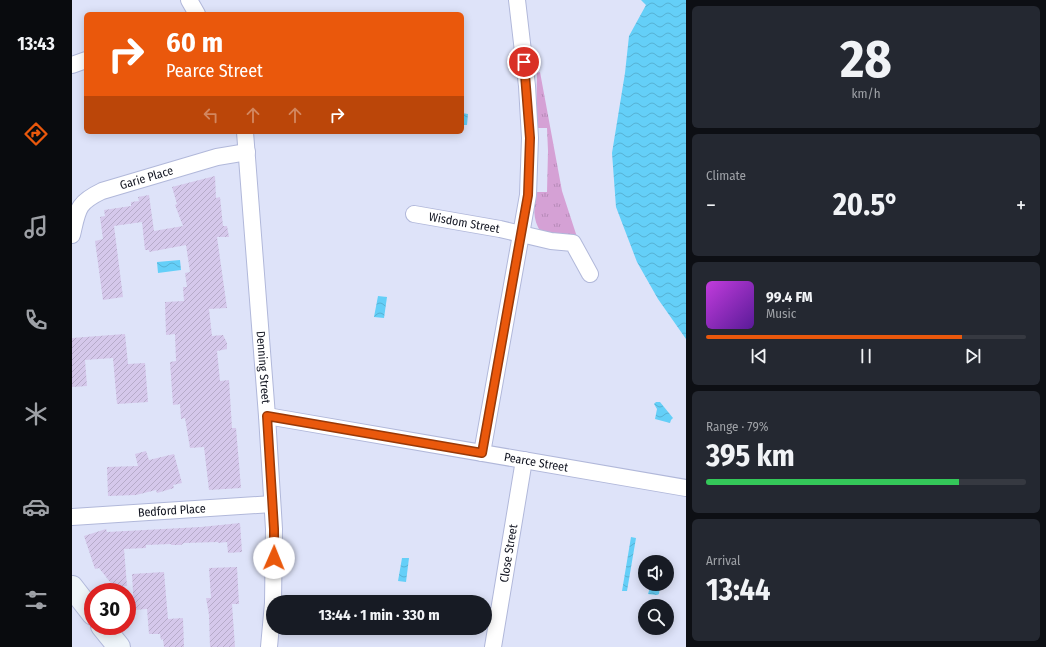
<!DOCTYPE html>
<html lang="en">
<head>
<meta charset="utf-8">
<style>
	:root { --surface:#171b24; --page:#242831; --text:#f1f3f6; --muted:#9ea1a6; --line:#363941; --accent:#ea580c }
	body { margin:0; font-family:"Fira Sans Condensed",sans-serif; background:var(--page); color:var(--text); height:100vh; display:flex; flex-direction:column; font-size:15px; white-space:nowrap }
	* { box-sizing:border-box; margin:0 }
	p { font-size:13px; color:var(--muted) }
	.icon { flex:none; width:22px; height:22px; fill:none; stroke:currentColor; stroke-width:2; stroke-linecap:round; stroke-linejoin:round }
	.map { position:relative; flex:1; overflow:hidden }
	.details { display:flex; flex-direction:column; gap:6px; padding:6px; background:#0d0f14; width:360px }
	.details>* { flex:none }
	.top-card { position:absolute; left:12px; top:12px; width:380px; height:122px; border-radius:6px; box-shadow:0 2px 10px #0003; background:#ea580c; color:#fff; overflow:hidden }
	.fabs { position:absolute; left:566px; top:555px; display:grid; gap:8px }
	.fabs a { display:grid; place-items:center; width:36px; height:36px; border-radius:50%; background:var(--surface); box-shadow:0 2px 10px #0003; font-size:20px }
	.speed { position:absolute; left:12px; top:583px; display:flex; gap:8px; font-size:20px; font-weight:700; text-align:center }
	.speed>* { display:grid; place-content:center; width:52px; height:52px; border-radius:50%; background:var(--surface); box-shadow:0 2px 10px #0003; line-height:1 }
	.speed .limit { border:6px solid #d22; background:#fff; color:#111 }
	.pin { position:absolute; display:grid; place-items:center; width:34px; height:34px; color:#fff; margin:-17px; border:2px solid #fff; border-radius:50%; box-shadow:0 1px 4px #0007 }
	.me { position:absolute; width:44px; margin:-22px; rotate:1deg; stroke-linejoin:round; filter:drop-shadow(0 0 3px #0008) }
	.turn { display:flex; align-items:center; gap:14px; height:84px; padding:0 16px; font-size:18px }
	.turn .icon { width:52px; height:52px; stroke-width:2.5 }
	.turn b { display:block; font-size:28px; line-height:34px }
	.lanes { display:flex; align-items:center; height:38px; padding:0 16px; background:#0003; justify-content:center; gap:20px; direction:ltr }
	.lanes .off { opacity:.35 }
	.big { font-size:30px; font-weight:700; line-height:1.1 }
	.details .card { flex:1; display:flex; flex-direction:column; justify-content:center; gap:6px; min-width:0; padding:0 14px; border-radius:6px; background:var(--page) }
	.details .dial { align-items:center; gap:0 }
	.dial b { font-size:52px; line-height:1 }
	.song { display:flex; align-items:center; gap:12px }
	.cover { width:48px; height:48px; border-radius:6px; background:linear-gradient(135deg,hsl(290 70% 55%),hsl(270 70% 35%)) }
	.played { height:4px; border-radius:2px; background:linear-gradient(90deg,var(--accent) 80%,var(--line) 80%) }
	.keys { display:flex; justify-content:space-around; direction:ltr }
	.heat { display:flex; justify-content:space-between; align-items:center; font-size:22px; direction:ltr }
	.charge { height:6px; border-radius:3px; background:linear-gradient(90deg,#34c759 79%,var(--line) 0) }
	.trip { position:absolute; left:194px; top:595px; width:226px; height:40px; border-radius:20px; background:var(--surface); box-shadow:0 2px 10px #0003; font-weight:700; line-height:40px; text-align:center }
	main { display:flex; flex:1; min-height:0 }
	.tabs { display:flex; flex-direction:column; width:72px; justify-content:space-around; align-items:center; background:#090b0e; color:var(--muted) }
	.tabs .icon { width:28px; height:28px }
	.tabs .current { color:var(--accent) }
	.tabs b { font-size:18px; color:var(--text) }
	.map>svg:first-child { display:block }
	.park { fill:url(#park-tufts) }
	.water { fill:url(#water-waves) }
	.building { fill:url(#building-hatch) }
	.lines { fill:none; stroke-linecap:round; stroke-linejoin:round }
	.minor-casing { stroke:#b1b8da; stroke-width:18 }
	.secondary-casing { stroke:#b1b8da; stroke-width:24 }
	.minor { stroke:#fff; stroke-width:16 }
	.secondary { stroke:#eef4f9; stroke-width:22 }
	.route-casing { stroke:#983908; stroke-width:10 }
	.route { stroke:#ea580c; stroke-width:7 }
	.labels { text-anchor:middle; stroke-width:3.5; stroke-linejoin:round; paint-order:stroke }
	.street-label { font-size:12px; fill:#131622; stroke:#dee3f9 }
</style>
</head>
<body>
<main>
<nav class="tabs">
<b>13:43</b>
<svg class="icon current" aria-label="directions" viewBox="0 0 24 24"><path d="M12 3l9 9-9 9-9-9zM9 14v-3h6M13 9l2 2-2 2"/></svg>
<svg class="icon" aria-label="music" viewBox="0 0 24 24"><path d="M9 18V5l10-2v13"/><circle cx="6" cy="18" r="3"/><circle cx="16" cy="16" r="3"/></svg>
<svg class="icon" aria-label="phone" viewBox="0 0 24 24"><path d="M5 4h4l2 5-3 2q2 4 5 5l2-3 5 2v4C11 20 4 13 5 4z"/></svg>
<svg class="icon" aria-label="climate" viewBox="0 0 24 24"><path d="M12 3v18M4 7l16 10M4 17L20 7"/></svg>
<svg class="icon" aria-label="car" viewBox="0 0 24 24"><path d="M5 17H2v-5l4-1 3-4h7l3 4 3 1v5h-3M9 17h6M6 11h13"/><circle cx="7" cy="17" r="2"/><circle cx="17" cy="17" r="2"/></svg>
<svg class="icon" aria-label="filters" viewBox="0 0 24 24"><path d="M4 7h16M4 17h16"/><circle cx="9" cy="7" r="2"/><circle cx="15" cy="17" r="2"/></svg>
</nav>
<div class="map">
<svg width="614" height="647" viewBox="0 0 614 647">
	<defs>
		<pattern id="park-tufts" width="24" height="20" patternUnits="userSpaceOnUse"><rect width="24" height="20" fill="#d5a1d5"/><path d="M3 7l-1-3M5 7V3M7 7l1-3M15 17l-1-3M17 17v-4M19 17l1-3" fill="none" stroke="#b68ab7"/></pattern>
		<pattern id="water-waves" width="16" height="10" patternUnits="userSpaceOnUse"><rect width="16" height="10" fill="#64cff8"/><path d="M0 5q4-4 8 0t8 0" fill="none" stroke="#56b1d4"/></pattern>
		<pattern id="building-hatch" width="6" height="6" patternUnits="userSpaceOnUse"><rect width="6" height="6" fill="#d5c8eb"/><path d="M-1 1l2-2M0 6l6-6M5 7l2-2" fill="none" stroke="#b6abc9"/></pattern>
	</defs>
	<rect width="100%" height="100%" fill="#dee3f9"/>
	<path class="park" d="M468,72L490,191L505,237L469,232C460,219 462,207 464,192H475L476,151L475,128H464L465,73Z"/>
	<path class="water" d="M569,0H614V339L586,299L565,262L544,207L540,153L553,73L557,36L574,5Z
		M390,113L396,114L395,125H390Z
		M108,260L109,270L86,273L85,262Z
		M306,296L315,297L312,318L302,317Z
		M584,402H588L601,418L599,420L598,423L583,419L585,409L582,404Z
		M559,537L564,538L555,591H550Z
		M330,558H337L334,582L326,581Z
		M579,584H588L587,594L585,595L576,594Z"/>
	<path class="building" d="M143,176L144,198L148,197L151,226H155L157,237H145L155,308L137,309L140,336L151,335L155,343V349L145,351L148,381L157,380L160,428H164L169,488L137,490L132,447L118,448L113,418L109,419L108,404L101,405L98,362L104,361L103,334L94,335L93,302L112,301L111,287H115L113,273L118,272L114,245L77,252V250H73L70,222L42,226L51,297L31,300L23,241L31,239L28,217L33,216L32,210L59,206V202L67,201L66,197L77,195L82,231L111,226L103,205L105,204L100,187Z
		M53,334L56,364L73,363L76,402L45,404L41,358L13,360L15,386L0,387V338Z
		M74,451L77,460L102,454L110,483L101,485L102,488L85,493L84,490L64,495L36,496L35,467L66,466L63,454Z
		M168,523L170,552L156,553L155,542L146,543V542L112,543L109,545H99V544L74,545V548L52,549L55,586L42,587L27,568L23,569L12,536L34,529L35,532L129,527Z
		M165,567L167,604H160L163,647H138L137,615L134,598H139L137,568Z
		M92,572L96,619L111,618L112,647H92L91,639L89,640L88,634H77L75,609L62,610L60,574Z"/>
	<g class="lines">
		<defs>
			<g id="minor">
				<path d="M117,0L125,14"/>
				<path d="M0,65L14,60"/>
				<path id="s1" d="M173,132L195,416L202,529L201,602"/>
				<path id="s2" d="M342,214L428,229L479,241L501,243L518,274"/>
				<path id="s3" d="M0,235C6,209 5,203 30,191L145,157L175,152"/>
				<path id="s4" d="M195,416L614,488"/>
				<path d="M410,453L456,195L458,138L455,86L445,0"/>
				<path id="s5" d="M0,517L200,504"/>
				<path d="M197,647L201,603"/>
				<path id="s6" d="M421,647L452,460"/>
			</g>
			<path id="secondary" d="M0,587L21,614
				M30,626L47,647"/>
		</defs>
		<use href="#minor" class="minor-casing"/>
		<use href="#secondary" class="secondary-casing"/>
		<use href="#minor" class="minor"/>
		<use href="#secondary" class="secondary"/>
	</g>
	<g class="lines">
		<defs>
			<path id="route" d="M202,558V529L195,416L410,453L456,195L458,138L452,62"/>
		</defs>
		<use href="#route" class="route-casing"/>
		<use href="#route" class="route"/>
	</g>
	<g class="labels">
		<g class="street-label">
			<text dy="4" stroke="none"><textPath href="#s3" startOffset="103">Garie Place</textPath></text>
			<text dy="4" stroke="none"><textPath href="#s2" startOffset="51">Wisdom Street</textPath></text>
			<text dy="4" stroke="none"><textPath href="#s1" startOffset="236">Denning Street</textPath></text>
			<text dy="4" stroke="none"><textPath href="#s4" startOffset="273">Pearce Street</textPath></text>
			<text dy="4" stroke="none"><textPath href="#s5" startOffset="100">Bedford Place</textPath></text>
			<text dy="4" stroke="none"><textPath href="#s6" startOffset="95">Close Street</textPath></text>
		</g>
	</g>
</svg>
<div class="fabs">
<a><svg class="icon" aria-label="sound" viewBox="0 0 24 24"><path d="M4 9h4l5-4v14l-5-4H4zM17 9q2 3 0 6"/></svg></a>
<a><svg class="icon" aria-label="search" viewBox="0 0 24 24"><circle cx="10" cy="10" r="6"/><path d="M15 15l6 6"/></svg></a>
</div>
<div class="speed"><div class="limit">30</div></div>
<div class="pin" style="left:452px;top:62px;background:#d93025"><svg class="icon" aria-label="arrive" viewBox="0 0 24 24"><path d="M6 21V4h12l-3 4 3 4H6"/></svg></div>
<svg class="me" style="left:202px;top:558px" viewBox="-20 -20 40 40"><circle r="19" fill="#fff"/><path d="M0-13L10 11 0 6-10 11z" fill="#ea580c"/></svg>
<div class="trip">13:44 · 1 min · 330 m</div>
<div class="top-card">
<div class="turn"><svg class="icon" aria-label="right" viewBox="0 0 24 24"><path d="M7 20v-9h11M14 6l5 5-5 5"/></svg><div><b>60 m</b>Pearce Street</div></div>
<div class="lanes"><svg class="icon off" aria-label="left" viewBox="0 0 24 24"><path d="M17 20v-9H6M10 6l-5 5 5 5"/></svg><svg class="icon off" aria-label="ahead" viewBox="0 0 24 24"><path d="M12 20V5M6 11l6-6 6 6"/></svg><svg class="icon off" aria-label="ahead" viewBox="0 0 24 24"><path d="M12 20V5M6 11l6-6 6 6"/></svg><svg class="icon" aria-label="right" viewBox="0 0 24 24"><path d="M7 20v-9h11M14 6l5 5-5 5"/></svg></div>
</div>
</div>
<section class="details">
<div class="card dial"><b>28</b><p>km/h</p></div>
<div class="card"><p>Climate</p>
<div class="heat"><a>−</a><b class="big">20.5°</b><a>+</a></div>
</div>
<div class="card">
<div class="song"><i class="cover"></i><div><b>99.4 FM</b><p>Music</p></div></div>
<div class="played"></div>
<div class="keys"><svg class="icon" aria-label="previous" viewBox="0 0 24 24"><path d="M18 5L8 12l10 7zM5 5v14"/></svg><svg class="icon" aria-label="pause" viewBox="0 0 24 24"><path d="M8 5v14M16 5v14"/></svg><svg class="icon" aria-label="next" viewBox="0 0 24 24"><path d="M6 5l10 7-10 7zM19 5v14"/></svg></div>
</div>
<div class="card"><p>Range · 79%</p><b class="big">395 km</b><div class="charge"></div></div>
<div class="card"><p>Arrival</p><b class="big">13:44</b></div>
</section>
</main>
</body>
</html>
